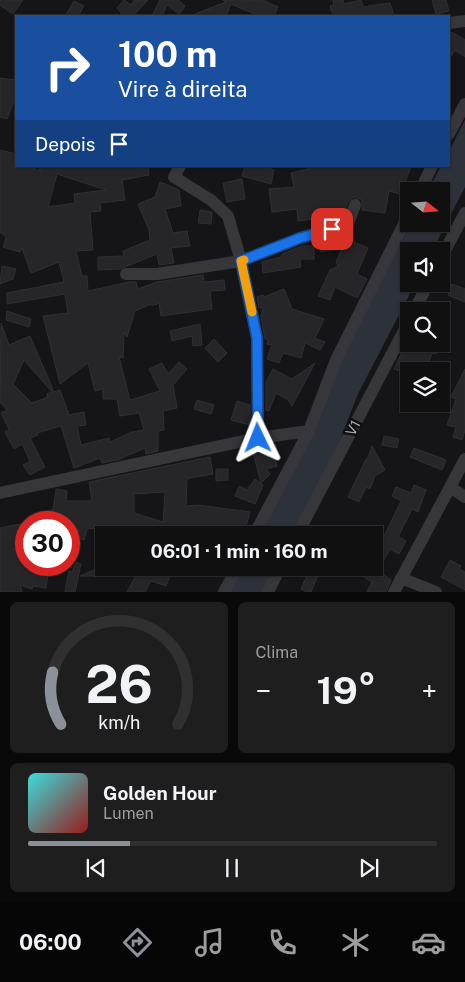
<!DOCTYPE html>
<html lang="pt">
<head>
<meta charset="utf-8">
<style>
	:root { --surface:#101011; --page:#1e1e1f; --text:#f1f3f6; --muted:#9c9d9f; --line:#303031; --accent:#8c9099 }
	body { margin:0; font-family:"Public Sans",sans-serif; background:var(--page); color:var(--text); height:100vh; display:flex; flex-direction:column; font-size:19px; white-space:nowrap }
	* { box-sizing:border-box; margin:0 }
	p { font-size:16px; color:var(--muted) }
	.icon { flex:none; width:28px; height:28px; fill:none; stroke:currentColor; stroke-width:2; stroke-linecap:round; stroke-linejoin:round }
	.map { position:relative; height:592px; overflow:hidden }
	.panel { display:flex; flex-direction:column; gap:10px; padding:10px; background:#090909; flex:1 }
	.panel>* { flex:none }
	.hud { position:absolute; left:15px; top:15px; width:435px; height:152px; border-radius:0px; box-shadow:0 1px 4px #0004,0 0 0 1px var(--line); background:#1a4fa0; color:#fff; overflow:hidden }
	.needle { width:32px; rotate:107deg }
	.fabs { position:absolute; left:400px; top:182px; display:grid; gap:10px }
	.fabs a { display:grid; place-items:center; width:50px; height:50px; border-radius:0px; background:var(--surface); box-shadow:0 1px 4px #0004,0 0 0 1px var(--line); font-size:25px }
	.speed { position:absolute; left:15px; top:511px; display:flex; gap:10px; font-size:25px; font-weight:700; text-align:center }
	.speed>* { display:grid; place-content:center; width:65px; height:65px; border-radius:50%; background:var(--surface); box-shadow:0 1px 4px #0004,0 0 0 1px var(--line); line-height:1 }
	.speed .limit { border:8px solid #d22; background:#fff; color:#111 }
	.pin { position:absolute; display:grid; place-items:center; width:42px; height:42px; color:#fff; margin:-21px; border-radius:10px; box-shadow:0 2px 8px #0006 }
	.me { position:absolute; width:55px; margin:-28px; rotate:358deg; stroke-linejoin:round; filter:drop-shadow(0 0 4px #0008) }
	.turn { display:flex; align-items:center; gap:18px; height:105px; padding:0 20px; font-size:22px }
	.turn .icon { width:65px; height:65px; stroke-width:2.5 }
	.turn b { display:block; font-size:35px; line-height:42px }
	.then { display:flex; align-items:center; height:48px; padding:0 20px; background:#0003; gap:10px; font-size:19px }
	.big { font-size:38px; font-weight:700; line-height:1.1 }
	.panel .card { flex:1; display:flex; flex-direction:column; justify-content:center; gap:8px; min-width:0; padding:0 18px; border-radius:8px; background:var(--page) }
	.panel .dial { align-items:center; gap:0 }
	.dial svg { height:130px; overflow:visible; fill:none; stroke:var(--line); stroke-width:7; stroke-linecap:round; text-anchor:middle }
	.dial text { fill:var(--text); stroke:none }
	.song { display:flex; align-items:center; gap:15px }
	.cover { width:60px; height:60px; border-radius:8px; background:linear-gradient(135deg,hsl(180 70% 55%),hsl(0 70% 35%)) }
	.played { height:5px; border-radius:2px; background:linear-gradient(90deg,var(--accent) 25%,var(--line) 25%) }
	.keys { display:flex; justify-content:space-around; direction:ltr }
	.heat { display:flex; justify-content:space-between; align-items:center; font-size:28px; direction:ltr }
	.panel .tiles { flex:1; display:grid; gap:10px; grid-template-columns:1fr 1fr }
	.card:last-child { grid-column:span 2 }
	.trip { position:absolute; left:95px; top:526px; width:288px; height:50px; border-radius:0px; background:var(--surface); box-shadow:0 1px 4px #0004,0 0 0 1px var(--line); font-weight:700; line-height:50px; text-align:center }
	.dock { display:flex; height:80px; justify-content:space-around; align-items:center; background:#060607; color:var(--muted) }
	.dock .icon { width:35px; height:35px }
	.dock .active { color:var(--accent) }
	.dock b { font-size:22px; color:var(--text) }
	.map>svg:first-child { display:block }
	.water { fill:#2c313a }
	.building { fill:#262528; stroke:#302f33; fill-rule:evenodd }
	.lines { fill:none; stroke-linecap:round; stroke-linejoin:round }
	.minor { stroke:#36363b; stroke-width:12 }
	.route-casing { stroke:#114b97; stroke-width:12 }
	.route { stroke:#1a73e8; stroke-width:9 }
	.slow { stroke:#f59e0b; stroke-width:9 }
	.labels { text-anchor:middle; stroke-width:5; stroke-linejoin:round; paint-order:stroke }
	.street-label { font-size:14px; fill:#a8aab6; stroke:#101012 }
</style>
</head>
<body>
<div class="map">
<svg width="465" height="592" viewBox="0 0 465 592">
	<rect width="100%" height="100%" fill="#151517"/>
	<path class="water" d="M465,120V187L432,251H409V284H415L358,394L330,466L293,535H261L341,359L411,224H441V191H428L441,166H449V151Z
		M243,568H276L262,592H230Z"/>
	<path class="building" d="M0,0H23L13,14L0,5Z
		M124,0L131,5L134,0H148L133,16H124L117,8Z
		M160,0H178L185,6L179,14L167,5L162,16H152Z
		M223,0H263L278,7L274,16H259L231,4L226,16H190L226,2Z
		M333,0H343L344,4L361,0L363,7L390,3L394,15L333,16L330,6L334,5Z
		M432,0H446L449,11L436,14Z
		M74,1L84,6L78,16H65Z
		M452,32L465,40V57L455,50L449,60V37Z
		M0,78L16,80V95L7,119L0,117Z
		M0,150L16,154V166H27L41,171L38,166H148L149,175L122,180L125,200L100,203L101,211L90,212L93,250L76,251L82,276H87L88,291L129,282H136L138,289L157,282L203,275L204,282L224,280L225,290L210,291L212,309L161,316L159,303L152,306L151,304L135,311L127,337L124,332L123,358L119,357L130,400L160,391L149,369L162,363L168,374L179,362L187,369L173,385L177,408L163,411L164,430L158,431V451L146,454L145,448L117,460L102,463L100,458L74,468L61,426L37,433L38,435L30,438L45,467L30,475L23,465L30,461L22,444L14,449L5,432L9,429L1,413L7,410L0,402L1,323L9,345L30,336L54,392L60,390L69,415L84,412L86,425L77,426L81,445L109,438L110,442L132,432L144,430L139,413L120,416L117,399H103V389L95,391L88,363L60,384L43,316L68,313L65,294L7,304V293L64,282L59,262L31,273L22,248L20,252L3,247L6,237L0,232ZM57,174L106,190L74,194L75,203L48,207ZM24,360L52,392L47,394L48,397L32,403L13,384Z
		M245,166H261L274,170L271,184L242,176Z
		M307,166H411L401,194L389,191L385,213L362,210V200L354,197L348,202L343,214L323,211L324,218L298,221L297,209L272,212L269,189L294,187L291,173L308,169Z
		M242,179L245,199L227,202L223,183Z
		M160,182L179,190L181,206L165,209L173,233L187,231L190,246L171,248L174,263L159,265L157,254L120,269L98,270V257L124,256L123,251L150,240L149,230L138,204L155,197Z
		M200,210L212,212L211,224L198,223Z
		M332,237L336,249L321,252L319,241Z
		M346,239L368,248L357,274L367,279L357,298L335,287L330,300L318,296L330,270L338,266L336,262Z
		M302,246H314V259H300L301,267L263,273L262,262L282,257V254Z
		M2,266L16,269L13,279L0,284Z
		M452,284L465,289V302L448,295Z
		M284,289L292,309L324,319L315,338L325,342L320,350L305,343L301,358L283,353L279,363L267,359L272,345L267,344L268,340L265,339L261,317L263,307L259,308L257,297L263,295L264,297Z
		M7,311L31,319L29,327L6,320Z
		M200,324L202,345L193,346L192,336L172,341L170,331Z
		M214,339L227,353L218,362L205,348Z
		M406,344H435L439,346L436,354L432,353L426,371H409V374L394,369Z
		M315,363L292,406L288,400L276,393L269,411L266,410V382L273,369L292,379Z
		M465,369V430L462,440L453,437L456,427L447,425L456,399L451,397Z
		M197,400L214,405L211,414L194,409Z
		M237,401L250,405V425L231,420Z
		M384,436L399,439L397,448L382,445Z
		M275,444L279,458L275,459L277,466L266,469L270,474L261,483L252,448Z
		M372,446L385,470L375,476L370,489L366,487L359,502L348,497L366,459L367,460Z
		M414,448L446,460L442,470L410,457Z
		M210,457L213,474L189,478L187,480L186,506L198,505L250,512L244,533L224,527V535H148L127,529L126,535H107L109,527L87,529L84,540L69,535V522H48L50,510H53L56,489L67,491L66,501H92L89,482ZM165,492L163,522L134,513V494Z
		M216,469H228V480L216,481Z
		M255,479L263,485L255,504L235,496L239,486L247,490Z
		M414,485L426,490L418,512L412,509L398,537L406,541L399,554L390,549L378,570L391,580L386,592H367L372,582L364,577L369,568H374V557L401,501L392,496L396,487L411,493Z
		M26,523V537L21,538L26,548V565H58L55,575L48,574L46,588L33,586L32,589L20,585L22,592H0V528Z
		M450,560L461,566L459,569L465,572V590L441,577Z
		M76,562L81,564L75,592H65L69,571L72,572Z
		M99,568H132L133,576H80Z
		M153,568H173L166,586L151,581L145,592H127L138,572L149,577Z
		M310,568H321L311,592H307L301,589Z"/>
	<g class="lines">
		<path class="minor" d="M449,23L465,21
			M449,134L465,104
			M180,166L174,177L211,200L228,216L241,261L257,338L258,438
			M420,191L432,166
			M441,258L465,213
			M126,274H157L241,261L300,238L348,224L355,205
			M414,311L428,284
			M450,487L465,497
			M0,493L258,438L309,431
			M254,535L309,431L336,360L409,214
			M297,535L409,321
			M401,578L436,592
			M224,592L237,568
			M268,592L280,568
			M394,592L465,459"/>
	</g>
	<g class="lines">
		<defs>
			<path id="route" d="M258,438L257,338L241,261L300,238L332,229"/>
		</defs>
		<use href="#route" class="route-casing"/>
		<use href="#route" class="route"/>
		<path class="slow" d="M244,260L241,261L252,312"/>
	</g>
	<g class="labels">
		<g class="street-label">
			<text transform="translate(353 428) rotate(-63)" y="5">V1</text>
		</g>
	</g>
</svg>
<div class="fabs">
<a><svg class="needle" viewBox="-14 -14 28 28"><path d="M0-13l5 13h-10z" fill="#e53935"/><path d="M0 13l5-13h-10z" fill="#9c9d9f"/></svg></a>
<a><svg class="icon" aria-label="sound" viewBox="0 0 24 24"><path d="M4 9h4l5-4v14l-5-4H4zM17 9q2 3 0 6"/></svg></a>
<a><svg class="icon" aria-label="search" viewBox="0 0 24 24"><circle cx="10" cy="10" r="6"/><path d="M15 15l6 6"/></svg></a>
<a><svg class="icon" aria-label="layers" viewBox="0 0 24 24"><path d="M12 4l9 5-9 5-9-5zM3 14l9 5 9-5"/></svg></a>
</div>
<div class="speed"><div class="limit">30</div></div>
<div class="pin" style="left:332px;top:229px;background:#d93025"><svg class="icon" aria-label="arrive" viewBox="0 0 24 24"><path d="M6 21V4h12l-3 4 3 4H6"/></svg></div>
<svg class="me" style="left:258px;top:438px" viewBox="-20 -20 40 40"><path d="M0-17L14 15 0 8-14 15z" fill="#1a73e8" stroke="#fff" stroke-width="4"/></svg>
<div class="trip">06:01 · 1 min · 160 m</div>
<div class="hud">
<div class="turn"><svg class="icon" aria-label="right" viewBox="0 0 24 24"><path d="M7 20v-9h11M14 6l5 5-5 5"/></svg><div><b>100 m</b>Vire à direita</div></div>
<div class="then">Depois<svg class="icon" aria-label="arrive" viewBox="0 0 24 24"><path d="M6 21V4h12l-3 4 3 4H6"/></svg></div>
</div>
</div>
<section class="panel">
<div class="tiles">
<div class="card dial"><svg viewBox="0 0 100 80">
<path d="M14 69A42 42 0 1 1 86 69"/>
<path d="M14 69A42 42 0 0 1 9 37" stroke="#8c9099"/>
<text x="50" y="56" font-size="32" font-weight="700">26</text>
<text x="50" y="72" font-size="11">km/h</text>
</svg></div>
<div class="card"><p>Clima</p>
<div class="heat"><a>−</a><b class="big">19°</b><a>+</a></div>
</div>
<div class="card">
<div class="song"><i class="cover"></i><div><b>Golden Hour</b><p>Lumen</p></div></div>
<div class="played"></div>
<div class="keys"><svg class="icon" aria-label="previous" viewBox="0 0 24 24"><path d="M18 5L8 12l10 7zM5 5v14"/></svg><svg class="icon" aria-label="pause" viewBox="0 0 24 24"><path d="M8 5v14M16 5v14"/></svg><svg class="icon" aria-label="next" viewBox="0 0 24 24"><path d="M6 5l10 7-10 7zM19 5v14"/></svg></div>
</div>
</div>
</section>
<nav class="dock">
<b>06:00</b>
<svg class="icon active" aria-label="directions" viewBox="0 0 24 24"><path d="M12 3l9 9-9 9-9-9zM9 14v-3h6M13 9l2 2-2 2"/></svg>
<svg class="icon" aria-label="music" viewBox="0 0 24 24"><path d="M9 18V5l10-2v13"/><circle cx="6" cy="18" r="3"/><circle cx="16" cy="16" r="3"/></svg>
<svg class="icon" aria-label="phone" viewBox="0 0 24 24"><path d="M5 4h4l2 5-3 2q2 4 5 5l2-3 5 2v4C11 20 4 13 5 4z"/></svg>
<svg class="icon" aria-label="climate" viewBox="0 0 24 24"><path d="M12 3v18M4 7l16 10M4 17L20 7"/></svg>
<svg class="icon" aria-label="car" viewBox="0 0 24 24"><path d="M5 17H2v-5l4-1 3-4h7l3 4 3 1v5h-3M9 17h6M6 11h13"/><circle cx="7" cy="17" r="2"/><circle cx="17" cy="17" r="2"/></svg>
</nav>
</body>
</html>
